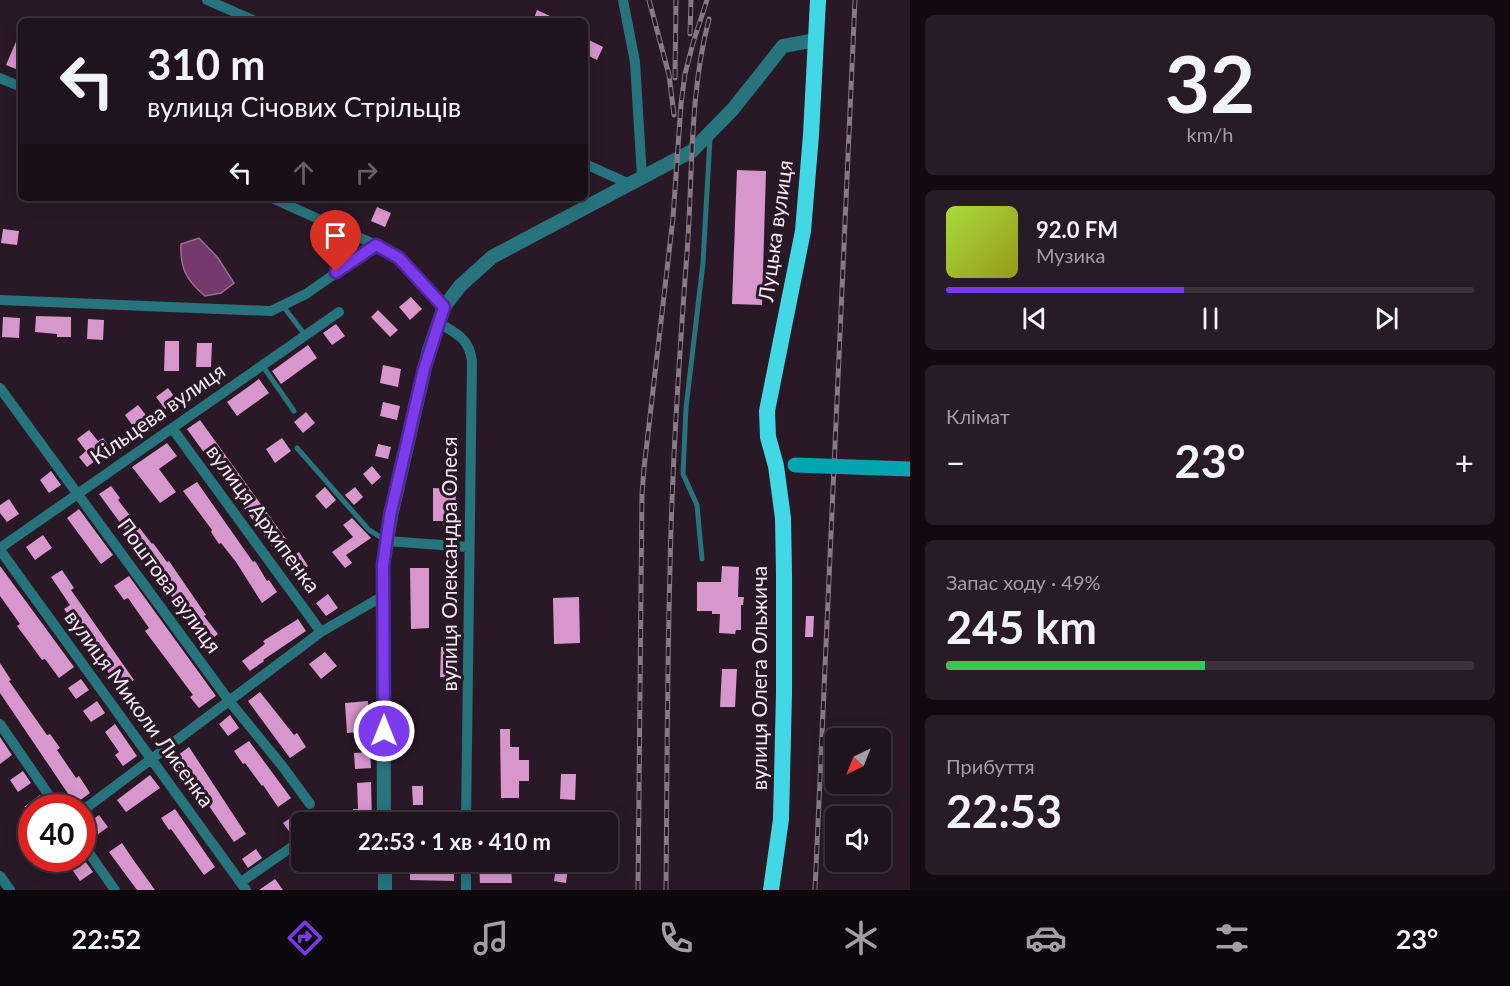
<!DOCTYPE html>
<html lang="uk">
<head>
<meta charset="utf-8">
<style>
	:root { --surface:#1f131d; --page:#271c26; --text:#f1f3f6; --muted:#a19ea4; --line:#3c323b; --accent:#7c3aed }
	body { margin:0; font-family:Lato,sans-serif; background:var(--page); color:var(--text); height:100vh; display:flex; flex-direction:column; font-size:22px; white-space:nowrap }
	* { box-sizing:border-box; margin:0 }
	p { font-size:20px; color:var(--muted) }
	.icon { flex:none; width:33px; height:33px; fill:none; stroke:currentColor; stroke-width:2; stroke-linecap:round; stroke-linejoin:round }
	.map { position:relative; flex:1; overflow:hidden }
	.drawer { display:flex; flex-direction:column; gap:15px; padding:15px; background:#110a10; width:600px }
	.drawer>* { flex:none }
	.top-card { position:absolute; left:18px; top:18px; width:570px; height:183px; border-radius:9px; box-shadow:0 3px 15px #0003,0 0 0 2px var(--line); background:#1f131d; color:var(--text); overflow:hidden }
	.needle { width:39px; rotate:223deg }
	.controls { position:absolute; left:825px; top:728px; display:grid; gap:12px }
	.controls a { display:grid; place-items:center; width:66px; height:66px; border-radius:9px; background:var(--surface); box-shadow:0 3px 15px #0003,0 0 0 2px var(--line); font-size:30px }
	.speed { position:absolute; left:18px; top:794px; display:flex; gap:12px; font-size:30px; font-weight:700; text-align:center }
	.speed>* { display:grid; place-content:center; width:78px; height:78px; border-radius:50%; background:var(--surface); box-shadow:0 3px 15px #0003,0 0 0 2px var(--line); line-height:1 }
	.speed .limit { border:9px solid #d22; background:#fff; color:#111 }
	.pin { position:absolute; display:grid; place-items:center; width:51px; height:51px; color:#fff; margin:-62px -26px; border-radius:50% 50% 50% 0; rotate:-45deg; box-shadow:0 0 6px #0007 }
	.pin .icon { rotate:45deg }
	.me { position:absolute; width:66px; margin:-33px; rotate:0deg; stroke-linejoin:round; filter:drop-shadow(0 0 4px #0008) }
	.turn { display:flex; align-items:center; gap:21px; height:126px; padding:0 30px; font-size:27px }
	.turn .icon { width:78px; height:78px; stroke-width:2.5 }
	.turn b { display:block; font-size:42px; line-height:51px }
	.lanes { display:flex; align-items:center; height:57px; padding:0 30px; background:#0003; justify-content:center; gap:30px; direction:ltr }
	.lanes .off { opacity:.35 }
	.big { font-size:45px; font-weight:700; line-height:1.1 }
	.drawer .card { flex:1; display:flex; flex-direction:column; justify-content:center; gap:9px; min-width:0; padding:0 21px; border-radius:9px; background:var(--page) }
	.drawer .dial { align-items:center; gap:0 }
	.dial b { font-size:78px; line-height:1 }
	.song { display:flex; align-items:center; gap:18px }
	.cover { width:72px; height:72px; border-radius:9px; background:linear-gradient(135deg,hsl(80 70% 55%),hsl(60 70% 35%)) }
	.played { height:6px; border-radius:3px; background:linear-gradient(90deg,var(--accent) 45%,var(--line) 45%) }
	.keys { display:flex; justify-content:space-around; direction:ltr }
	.heat { display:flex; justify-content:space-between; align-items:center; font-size:33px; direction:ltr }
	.charge { height:9px; border-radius:4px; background:linear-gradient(90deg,#34c759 49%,var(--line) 0) }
	.trip { position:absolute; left:291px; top:812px; width:327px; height:60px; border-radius:9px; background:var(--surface); box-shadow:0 3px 15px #0003,0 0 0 2px var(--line); font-weight:700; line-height:60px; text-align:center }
	.tab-bar { display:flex; height:96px; justify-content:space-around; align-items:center; background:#0c080c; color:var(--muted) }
	.tab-bar .icon { width:42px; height:42px }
	.tab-bar .current { color:var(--accent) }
	.tab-bar b { font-size:27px; color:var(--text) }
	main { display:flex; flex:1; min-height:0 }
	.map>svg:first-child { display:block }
	.water { fill:#733a6b; stroke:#9a6e94; stroke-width:1.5 }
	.building { fill:#d796cc }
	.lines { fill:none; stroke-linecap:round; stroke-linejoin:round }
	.service { stroke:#27747c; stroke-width:5 }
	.minor { stroke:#27747c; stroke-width:10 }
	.tertiary { stroke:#27747c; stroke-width:14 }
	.trunk { stroke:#42d7e5; stroke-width:16 }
	.rail-casing { stroke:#877985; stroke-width:5 }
	.rail { stroke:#291927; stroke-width:3; stroke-dasharray:9; stroke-linecap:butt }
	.secondary-bridge { stroke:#00a5b1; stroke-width:15 }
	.route-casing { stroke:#51269a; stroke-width:15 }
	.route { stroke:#7c3aed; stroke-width:10 }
	.labels { text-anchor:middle; stroke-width:6; stroke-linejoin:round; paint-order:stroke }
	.street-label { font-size:21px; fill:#f4e8f2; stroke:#291927 }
</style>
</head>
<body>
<main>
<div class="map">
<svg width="910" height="890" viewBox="0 0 910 890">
	<rect width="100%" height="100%" fill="#291927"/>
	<path class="water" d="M199,238L218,258L234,283L221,293L205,296C186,280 180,268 181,244Z"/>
	<path class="building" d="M537,10L561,21H533Z
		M21,30V71L6,65Z
		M585,38L603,47L597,60L585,54Z
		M737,170L766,171L762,305L732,304Z
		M377,207L391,213L385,227L371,221Z
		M3,229L19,231L17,245L1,243Z
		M411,297L422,309L410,320L399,307Z
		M378,310L398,330L390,337L371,317Z
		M36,316L71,317V337H57V334L35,332Z
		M3,317L20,318L19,338L2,337Z
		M88,319L104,320L103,340L87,339Z
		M336,324L345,336L332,345L323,333Z
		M165,341H179V371H164Z
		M197,343H212L211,367H196Z
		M308,345L317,358L281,384L272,371Z
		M383,365L401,369L398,387L380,383Z
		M259,379L269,393L237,416L227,402Z
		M168,388L177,400L165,409L156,397Z
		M383,402L400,406L397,420L380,416Z
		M138,405L149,419L135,429L125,415Z
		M306,412L315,423L303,433L294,422Z
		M200,420L286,539L273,548L187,429Z
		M89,430L98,441L103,438L111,449L87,467L79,457L86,451L77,439Z
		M282,438L291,451L275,463L266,449Z
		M167,443L177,456L159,469L176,492L160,503L132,467Z
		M378,444L391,447L388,459L375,456Z
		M372,466L381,477L372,485L363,474Z
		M51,471L61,485L49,493L40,480Z
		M197,482L253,562L255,561L267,581L269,580L277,592L262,603L236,562L221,543L219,544L211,532L212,530L183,491Z
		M111,486L120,498L118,500L152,544L153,543L167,562L169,561L206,615L204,616L218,634L207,643L163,585L138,547L99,494Z
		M325,487L336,500L326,509L315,496Z
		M355,487L363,497L354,505L345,495Z
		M433,488L456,489L455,528L443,527V521H433Z
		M9,499L19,514L7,522L0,513V505Z
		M79,509L113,555L101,564L67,518Z
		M352,518L371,538L346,555L352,563L345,568L332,552L353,537L343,525Z
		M43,535L52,548L35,560L26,547Z
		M299,552L308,566L294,576L284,563Z
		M0,566L74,667L59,678L45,659L42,660L26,638L17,626L20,624L0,596Z
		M722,566L739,567L738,597H744L743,605H741V630H736L735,634L719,633L720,614H712V611H697V582H721Z
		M410,568H429V628L411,629Z
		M62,570L74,588L71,590L134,680L120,689L64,609L70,605L51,577Z
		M129,576L216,696L199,708L190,697L193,695L145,631L149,628L128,598L124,600L114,586Z
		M328,594L338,608L326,616L316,603Z
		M579,597L580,643L554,644L553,598Z
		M806,616H814L813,637H805Z
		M298,619L306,631L263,660L264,661L250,671L242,661L265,644L263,641Z
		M441,647H453V677H440Z
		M325,652L337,666L321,679L309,664Z
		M0,663L11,680L9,681L47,735L50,734L60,748L57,750L76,778L79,776L90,793L75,804L0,693Z
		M722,669H737L735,707H720Z
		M81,679L89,690L76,699L68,688Z
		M260,692L294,735L297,733L306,747L290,758L248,701Z
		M97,701L105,713L91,722L83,711Z
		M368,701L370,731L347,733L345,703Z
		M230,715L239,728L228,736L219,724Z
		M115,724L137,756L123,766L115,755L119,752L105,732Z
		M500,729H510V747H519V760H529V781H519V798H501Z
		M0,737L12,755L0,764Z
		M249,741L291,798L278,807L263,785L262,786L245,763L243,764L234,751Z
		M189,747L246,834L234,842L184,770L179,773L170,761Z
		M370,752L371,768L355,769L354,753Z
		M23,771L31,783L18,792L10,780Z
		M561,774H576L575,800L560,799Z
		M150,775L160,788L126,812L117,800Z
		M371,782L372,822H353V809H358L357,783Z
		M412,786H423V805H413Z
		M40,795L48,807H24Z
		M175,809L215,867L204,875L171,829L169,830L161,818Z
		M301,811L309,822H302V826L291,834L283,823Z
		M99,815L108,827L97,835L88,823Z
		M122,843L132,858L155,890H137L109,852Z
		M256,849L262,858L248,868L242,859Z
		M82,857L93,872L80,881L69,865Z
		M557,861H569L566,883L554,881Z
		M479,864H511L512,883H480Z
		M410,867L454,868V881L410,880Z
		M275,879L283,890H259Z"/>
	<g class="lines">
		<path class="service" d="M283,306L305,335
			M262,365L294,411
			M297,448L369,530L387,541
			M702,559L697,505L683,474L686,408L703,263L710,138"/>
		<path class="minor" d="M207,0L255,21
			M623,0L635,62L642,177
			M0,78L21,87
			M585,164L630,184
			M272,198L376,245
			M0,300L271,311L306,294L376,245L399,258L444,307
			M439,323C457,334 469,338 472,361L466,822
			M0,388L230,702L283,767L310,804
			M172,428L321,632
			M387,541L468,547
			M0,548L339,312
			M0,550L246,890
			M0,724L57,807
			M82,811L321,632L383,596
			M82,843L115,890
			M0,876L10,890
			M241,882L302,840
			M466,890V861"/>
		<path class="tertiary" d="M384,822L383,565L391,516L429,350L444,307L460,286L492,257L692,151L733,109L783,46L816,40
			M385,861V890"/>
		<path class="trunk" d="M771,890L781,819L784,693V574L783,518L776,466L768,437L767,411L803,231L811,135L818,0"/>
		<defs>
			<path id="rail" d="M649,0L669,75L674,115
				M690,34L691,0
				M675,78L676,0
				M638,890L642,494L644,468L673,218L681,104L685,74L693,43L707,0
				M666,890C667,783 667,676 670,569C672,463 679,358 687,253C693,175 689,95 709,19
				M815,890L855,0"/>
		</defs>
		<use href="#rail" class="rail-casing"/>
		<use href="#rail" class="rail"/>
		<path class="secondary-bridge" d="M795,465L910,469"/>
	</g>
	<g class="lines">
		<defs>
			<path id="route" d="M336,272L376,245L399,258L444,307L424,369L390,516L383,565L384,731"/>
		</defs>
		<use href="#route" class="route-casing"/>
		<use href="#route" class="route"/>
	</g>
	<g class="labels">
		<g class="street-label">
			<text transform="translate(776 231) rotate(-82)" y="7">Луцька вулиця</text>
			<text transform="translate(158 414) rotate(-35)" y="7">Кільцева вулиця</text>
			<text transform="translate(263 519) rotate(54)" y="7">вулиця Архипенка</text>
			<text transform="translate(450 564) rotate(-90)" y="7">вулиця Олександра Олеся</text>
			<text transform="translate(169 586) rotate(54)" y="7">Поштова вулиця</text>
			<text transform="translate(760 678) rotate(-90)" y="7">вулиця Олега Ольжича</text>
			<text transform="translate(139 709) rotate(54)" y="7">вулиця Миколи Лисенка</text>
		</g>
	</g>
</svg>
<div class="controls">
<a><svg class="needle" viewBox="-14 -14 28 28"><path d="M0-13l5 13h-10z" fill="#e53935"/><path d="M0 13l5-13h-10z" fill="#a19ea4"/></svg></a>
<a><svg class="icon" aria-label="sound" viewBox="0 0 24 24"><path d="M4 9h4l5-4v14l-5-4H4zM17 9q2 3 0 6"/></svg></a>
</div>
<div class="speed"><div class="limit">40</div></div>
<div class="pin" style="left:336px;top:272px;background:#d93025"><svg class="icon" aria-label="arrive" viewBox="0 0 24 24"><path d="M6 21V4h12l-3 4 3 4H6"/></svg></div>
<svg class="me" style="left:384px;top:731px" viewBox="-20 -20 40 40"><circle r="17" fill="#7c3aed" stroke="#fff" stroke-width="3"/><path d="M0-11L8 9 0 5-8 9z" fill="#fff"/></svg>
<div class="trip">22:53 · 1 хв · 410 m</div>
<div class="top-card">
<div class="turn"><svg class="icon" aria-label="left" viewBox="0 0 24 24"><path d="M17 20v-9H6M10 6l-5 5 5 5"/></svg><div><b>310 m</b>вулиця Січових Стрільців</div></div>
<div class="lanes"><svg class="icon" aria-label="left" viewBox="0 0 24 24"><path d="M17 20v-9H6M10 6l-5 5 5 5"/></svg><svg class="icon off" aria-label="ahead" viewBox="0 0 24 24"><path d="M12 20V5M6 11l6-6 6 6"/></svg><svg class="icon off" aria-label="right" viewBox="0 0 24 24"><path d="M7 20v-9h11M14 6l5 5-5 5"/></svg></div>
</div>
</div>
<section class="drawer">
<div class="card dial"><b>32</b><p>km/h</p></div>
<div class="card">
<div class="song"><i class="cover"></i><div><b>92.0 FM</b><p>Музика</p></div></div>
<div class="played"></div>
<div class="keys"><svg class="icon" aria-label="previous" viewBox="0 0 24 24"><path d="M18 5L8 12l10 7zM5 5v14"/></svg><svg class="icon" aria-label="pause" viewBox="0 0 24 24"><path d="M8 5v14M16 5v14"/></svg><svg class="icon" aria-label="next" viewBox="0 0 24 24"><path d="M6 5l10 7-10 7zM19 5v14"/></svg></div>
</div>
<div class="card"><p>Клімат</p>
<div class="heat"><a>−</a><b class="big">23°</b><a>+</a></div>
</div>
<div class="card"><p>Запас ходу · 49%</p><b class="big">245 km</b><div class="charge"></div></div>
<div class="card"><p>Прибуття</p><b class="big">22:53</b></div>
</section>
</main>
<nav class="tab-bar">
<b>22:52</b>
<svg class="icon current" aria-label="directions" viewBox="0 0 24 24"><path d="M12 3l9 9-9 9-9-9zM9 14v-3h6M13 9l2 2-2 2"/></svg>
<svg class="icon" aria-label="music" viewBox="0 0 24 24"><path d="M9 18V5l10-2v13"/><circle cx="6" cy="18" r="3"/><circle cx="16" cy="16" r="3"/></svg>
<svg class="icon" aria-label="phone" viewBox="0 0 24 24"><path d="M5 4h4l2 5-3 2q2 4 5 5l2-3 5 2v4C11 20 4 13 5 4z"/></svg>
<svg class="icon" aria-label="climate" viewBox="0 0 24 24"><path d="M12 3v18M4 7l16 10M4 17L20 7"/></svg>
<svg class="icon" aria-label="car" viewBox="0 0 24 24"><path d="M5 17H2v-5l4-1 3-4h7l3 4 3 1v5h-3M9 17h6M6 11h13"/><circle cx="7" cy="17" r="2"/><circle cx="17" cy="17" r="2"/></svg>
<svg class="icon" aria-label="filters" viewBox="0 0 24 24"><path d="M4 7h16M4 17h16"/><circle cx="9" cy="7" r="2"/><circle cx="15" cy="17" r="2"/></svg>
<b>23°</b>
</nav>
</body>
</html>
